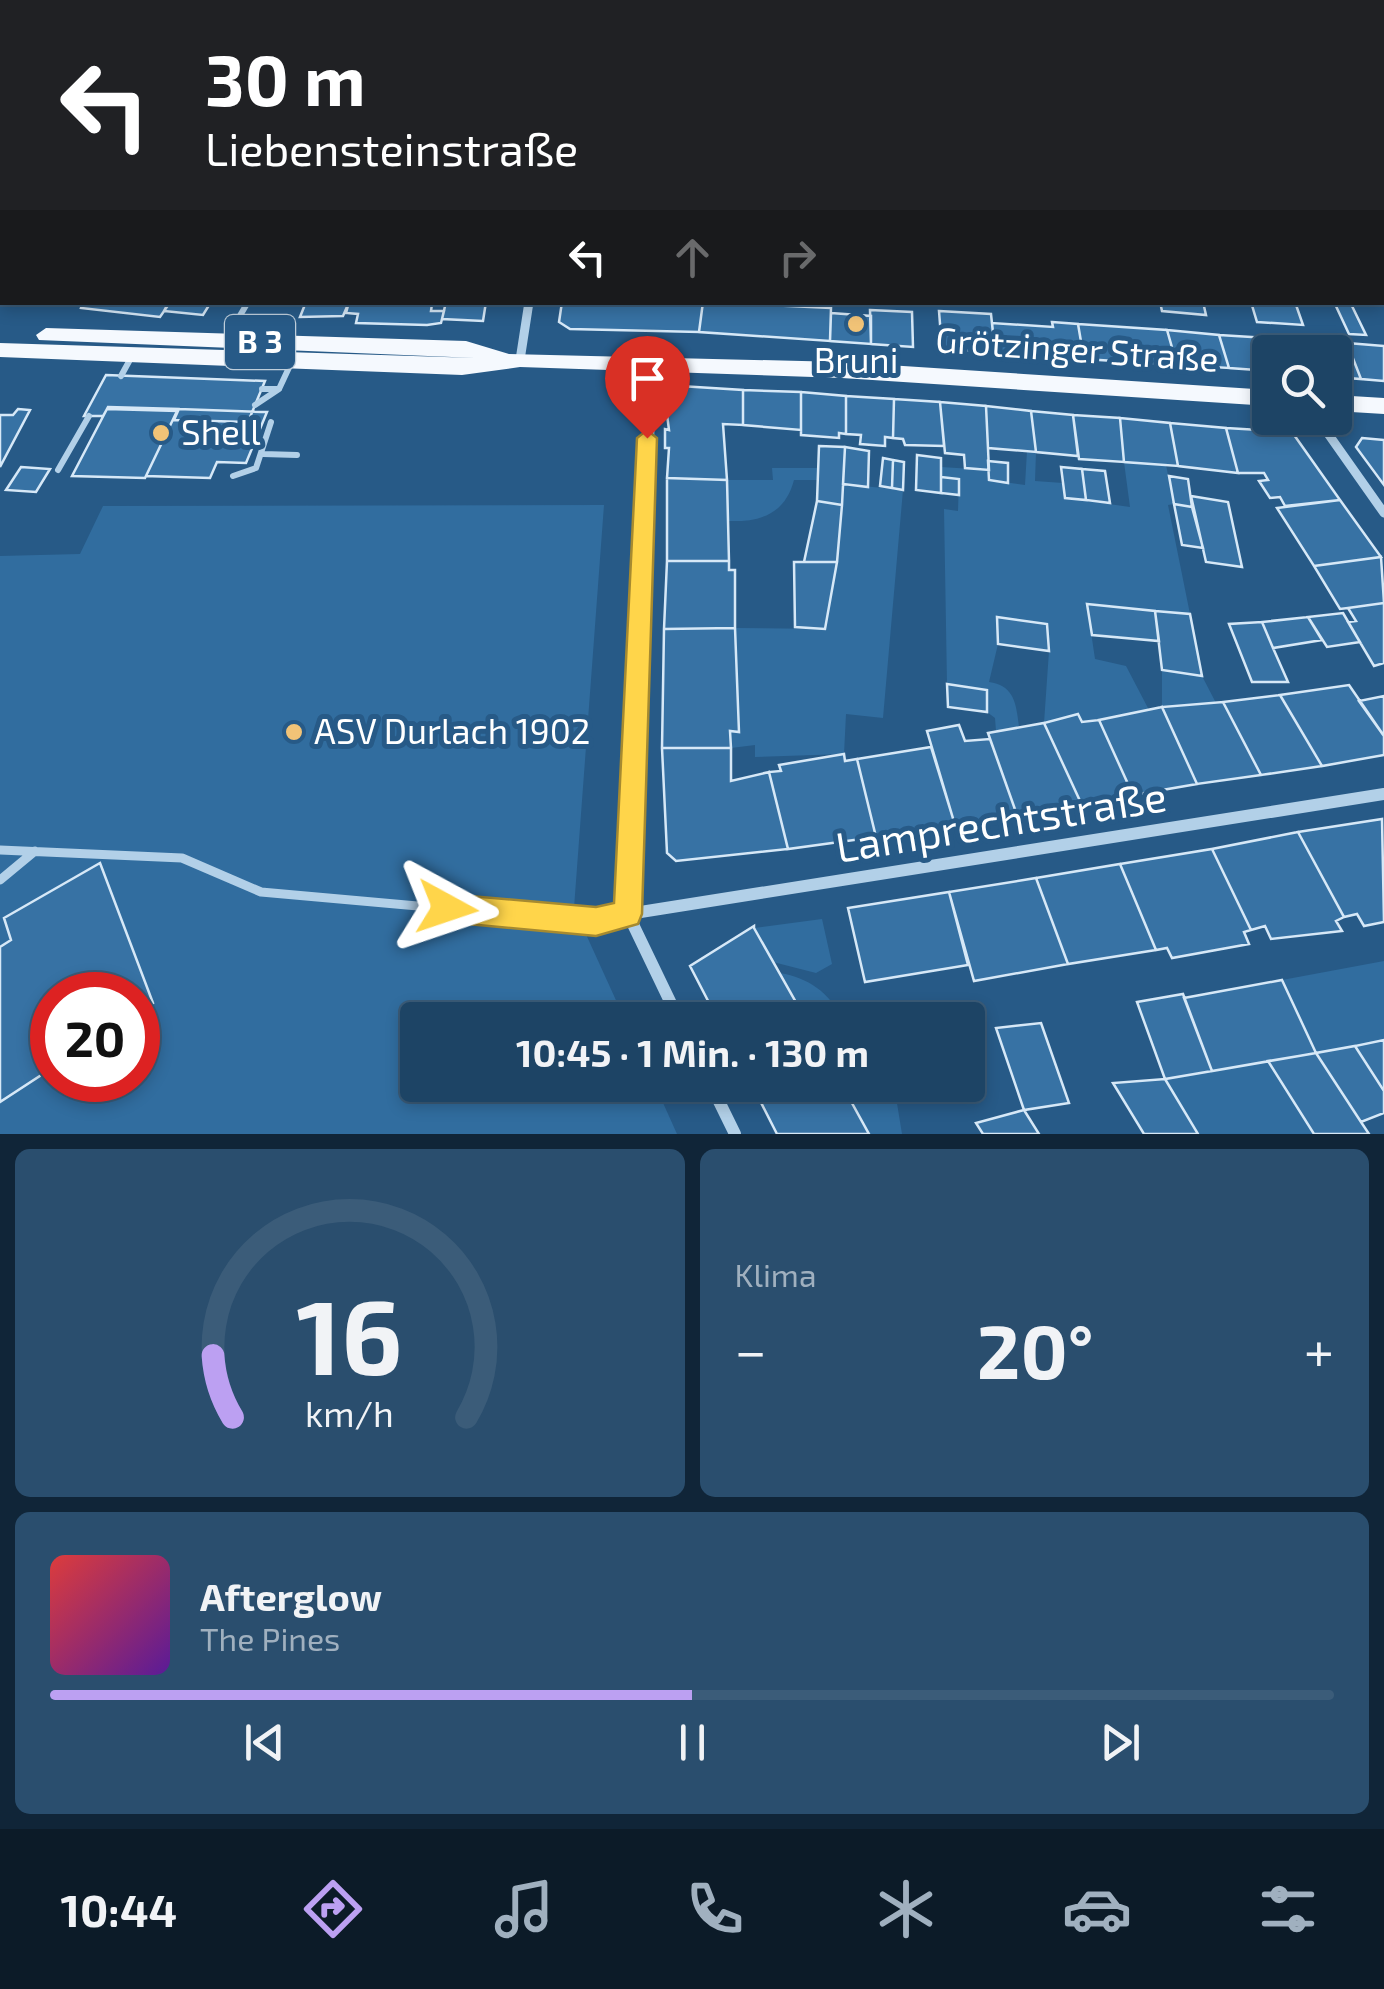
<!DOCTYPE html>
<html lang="de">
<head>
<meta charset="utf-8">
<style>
	:root { --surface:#1d4465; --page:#2a4e6e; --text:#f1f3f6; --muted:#a0b0bf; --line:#3b5c79; --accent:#bca0f2 }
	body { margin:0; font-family:"Exo 2",sans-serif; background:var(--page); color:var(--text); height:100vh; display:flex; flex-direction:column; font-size:38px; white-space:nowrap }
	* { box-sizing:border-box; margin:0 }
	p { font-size:32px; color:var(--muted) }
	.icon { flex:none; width:55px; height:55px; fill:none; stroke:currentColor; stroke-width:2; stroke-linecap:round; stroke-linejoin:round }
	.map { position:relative; height:1134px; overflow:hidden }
	.details { display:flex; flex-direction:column; gap:15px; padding:15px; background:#102538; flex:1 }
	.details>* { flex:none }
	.top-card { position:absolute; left:0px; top:0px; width:1385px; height:305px; box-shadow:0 5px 15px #0003,0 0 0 2px var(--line); background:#202124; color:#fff; overflow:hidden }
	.buttons { position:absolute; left:1252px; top:335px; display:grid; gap:20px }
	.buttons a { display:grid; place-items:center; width:100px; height:100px; border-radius:10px; background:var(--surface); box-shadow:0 5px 15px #0003,0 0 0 2px var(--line); font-size:50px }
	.speed { position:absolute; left:30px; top:972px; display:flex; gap:20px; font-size:50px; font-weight:700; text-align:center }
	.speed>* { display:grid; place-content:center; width:130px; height:130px; border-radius:50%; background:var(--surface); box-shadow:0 5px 15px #0003,0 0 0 2px var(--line); line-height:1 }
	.speed .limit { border:15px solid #d22; background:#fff; color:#111 }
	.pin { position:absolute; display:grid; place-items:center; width:85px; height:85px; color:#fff; margin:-102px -42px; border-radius:50% 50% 50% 0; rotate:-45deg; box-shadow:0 0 10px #0007 }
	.pin .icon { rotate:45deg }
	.me { position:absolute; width:110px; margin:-55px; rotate:95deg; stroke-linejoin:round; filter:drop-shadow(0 0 8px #0008) }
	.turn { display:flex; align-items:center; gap:35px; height:210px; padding:0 40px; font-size:45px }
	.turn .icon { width:130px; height:130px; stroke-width:2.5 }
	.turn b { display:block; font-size:70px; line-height:85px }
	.lanes { display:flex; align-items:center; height:95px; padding:0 40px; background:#0003; justify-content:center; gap:50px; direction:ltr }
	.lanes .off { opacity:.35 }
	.big { font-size:75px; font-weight:700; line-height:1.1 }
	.details .card { flex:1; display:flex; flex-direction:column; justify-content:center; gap:15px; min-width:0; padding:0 35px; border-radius:15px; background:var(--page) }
	.details .dial { align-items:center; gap:0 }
	.dial svg { height:260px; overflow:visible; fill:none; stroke:var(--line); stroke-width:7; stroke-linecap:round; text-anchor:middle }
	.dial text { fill:var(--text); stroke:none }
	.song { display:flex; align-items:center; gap:30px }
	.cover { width:120px; height:120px; border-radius:15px; background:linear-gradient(135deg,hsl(0 70% 55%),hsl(270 70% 35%)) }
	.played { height:10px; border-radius:5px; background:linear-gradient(90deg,var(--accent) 50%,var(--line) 50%) }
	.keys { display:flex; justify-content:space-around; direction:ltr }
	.heat { display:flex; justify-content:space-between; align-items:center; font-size:55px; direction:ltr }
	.details .tiles { flex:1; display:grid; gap:15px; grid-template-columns:1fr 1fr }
	.card:last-child { grid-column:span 2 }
	.trip { position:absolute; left:400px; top:1002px; width:585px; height:100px; border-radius:10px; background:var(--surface); box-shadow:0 5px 15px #0003,0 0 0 2px var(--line); font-weight:700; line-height:100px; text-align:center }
	.tab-bar { display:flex; height:160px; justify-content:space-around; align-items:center; background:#0c1b28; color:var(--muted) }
	.tab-bar .icon { width:70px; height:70px }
	.tab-bar .active { color:var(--accent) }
	.tab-bar b { font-size:45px; color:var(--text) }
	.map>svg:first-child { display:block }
	.green { fill:#316d9f; fill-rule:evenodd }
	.building { fill:#3772a4; stroke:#d6e8f7; stroke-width:2.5 }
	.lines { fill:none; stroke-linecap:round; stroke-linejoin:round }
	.service-far1 { stroke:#b2d0e8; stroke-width:6 }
	.service { stroke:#b2d0e8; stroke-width:9 }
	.minor-far2 { stroke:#b2d0e8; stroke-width:8 }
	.minor-far1 { stroke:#b2d0e8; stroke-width:9 }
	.minor { stroke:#b2d0e8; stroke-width:12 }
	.primary { fill:#f5f9fe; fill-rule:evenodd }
	.route { fill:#ffd54a; stroke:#a68a30; stroke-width:2.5 }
	.poi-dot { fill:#f1c377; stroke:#275a87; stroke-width:4 }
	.labels { text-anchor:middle; stroke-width:10; stroke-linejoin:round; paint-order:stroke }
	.shield { fill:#275a87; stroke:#becedb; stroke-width:2.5 }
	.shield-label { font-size:32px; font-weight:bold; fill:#fff }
	.street-label { font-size:35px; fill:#fff; stroke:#275a87 }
	.poi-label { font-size:35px; fill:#fff; stroke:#275a87; text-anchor:start }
	.near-street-label { font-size:42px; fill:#fff; stroke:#275a87 }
</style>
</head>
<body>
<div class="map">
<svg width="1384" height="1134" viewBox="0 0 1384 1134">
	<rect width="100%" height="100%" fill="#275a87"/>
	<path class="green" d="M1027,451L1036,452L1035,481L1063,483L1066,498L1130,507L1124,462L1166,465L1174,504L1168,505L1190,614L1087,605L1095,659L1126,666L1149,710L1082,722L1077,714L1044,723L1049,651L997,618L998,644L989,682C1015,686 1016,704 1019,727L996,731L995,718L987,712L986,690L947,684L944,509L958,511L959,480L941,477V467L989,470V480L1025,485Z
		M772,468H818V480H794C785,514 761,522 728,521L727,480H773Z
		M843,484L903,490L883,718L846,714L844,754L755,757V745L731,748L730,731H739L735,628L825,629L837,562Z
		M604,505L574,908L625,1020H418V1085H655L677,1134H0V556L80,554L103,506ZM52,995H138V1080H52Z
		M1162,670L1202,676L1216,703L1162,707Z
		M822,919L832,964L816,973L773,962L754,928Z
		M1384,961V1040L1316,1053L1282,980Z
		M780,973C809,978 830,993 843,1020H806Z
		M1268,1061L1314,1134H1198L1165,1079Z
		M842,1085H894L902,1134H869Z"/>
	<path class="building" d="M422,0H554L563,1L420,2Z
		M83,302H158L169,304L160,317L81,308Z
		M211,302L203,315L164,311L169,302Z
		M306,302H349L343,316L300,317Z
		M349,302L432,304L431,311H444L441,323L427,325L356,323L358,314L346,313Z
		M446,302H486L483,321L442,319Z
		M562,302H703L699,332L570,329L559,322Z
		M703,302L831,308L830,341L699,332Z
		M1160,302H1203L1206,315L1162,311Z
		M1251,302H1295L1303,325L1257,322Z
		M1335,304H1351L1366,335L1349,334Z
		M870,310L912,312L913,347L871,344Z
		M939,311L991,314L995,352L942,349Z
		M831,313L871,316V344L830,341Z
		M1052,322L1078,324L1084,359L995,352L992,323L1053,327Z
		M1078,324L1167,330L1177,365L1084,359Z
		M1167,330L1219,335L1229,368L1177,365Z
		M1219,335L1285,339L1289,352H1270V371L1229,368Z
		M1285,339L1347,343L1361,379L1335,377V352H1289Z
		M1347,343L1384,346V381L1361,379Z
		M106,375L265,381L248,422L174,420L178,411L107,409L103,416H84Z
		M680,386L743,390V425L723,424L727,480L667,478L669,448H665V429L669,430L665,399L667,393Z
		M743,390L801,392V430L743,425Z
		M801,392L846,396V434L839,433V438L801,435Z
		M846,396L894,399L893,438L885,437V446L860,444L861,435L846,434Z
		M894,399L940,402L944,446L905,445L903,439L893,438Z
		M940,402L986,406L989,470L965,468L964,455L945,453Z
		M986,406L1031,411L1036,452L988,448Z
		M108,407L178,409L145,478L72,476Z
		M18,409L30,410L0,467V415H13Z
		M178,409L261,412H267L246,463L217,462L210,478L146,476Z
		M1031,411L1073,415L1078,456L1036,452Z
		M1073,415L1120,418L1124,462L1079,459Z
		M1120,418L1170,423L1178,466L1124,462Z
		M1170,423L1226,428L1238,473L1178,466Z
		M1226,428L1292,432L1340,500L1285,506L1280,497L1270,498L1259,481L1268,480L1264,473H1238Z
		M1362,438L1384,440V485L1356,447Z
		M819,446L845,447L842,505L817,501Z
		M845,447L869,451L868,487L843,484Z
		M917,455L941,458V493L916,490Z
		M883,458L893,460L892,488L880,486Z
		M893,460L904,462L903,490L892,488Z
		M988,461L1008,463V483L989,480Z
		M21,467L50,469L36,492L6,490Z
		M1061,467L1082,469L1086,500L1065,498Z
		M1082,469L1105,471L1110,503L1086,500Z
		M1169,476L1188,479L1192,507L1174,504Z
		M941,477L959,479V495L941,493Z
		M667,478L727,480L729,561H667Z
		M1191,496L1228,502L1242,567L1206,562Z
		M1340,500L1381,557L1314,566L1277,508Z
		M817,501L842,505L837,562H804Z
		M1174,504L1192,507L1203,548L1182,545Z
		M1381,557L1384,603L1348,608L1340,609L1314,566Z
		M667,561H729V570H735V628L664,629Z
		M794,562H837L825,629L795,627Z
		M1384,603V663L1374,666L1348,622L1356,621L1348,608Z
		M1087,604L1155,611L1159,641L1092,635Z
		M1155,611L1190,614L1202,676L1162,670Z
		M1343,613L1360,642L1327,647L1308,617Z
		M997,617L1047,624L1049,651L998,644Z
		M1308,617L1322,640L1273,648L1262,622Z
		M1262,622L1273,648L1288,682H1252L1229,624Z
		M735,628L739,732L730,731L731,748H662L664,629Z
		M947,684L987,690V712L948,707Z
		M1349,685L1384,736V755L1322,766L1280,695Z
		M1280,695L1322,766L1261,775L1223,702Z
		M1384,696V736L1359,701Z
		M1223,702L1261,775L1197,784L1162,707Z
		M1162,707L1197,784L1133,795L1099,720Z
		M1078,714L1082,722L1099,720L1133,795L1081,803L1044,723Z
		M1044,723L1081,803L1017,815L988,733Z
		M959,725L965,741L990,739L1017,815L955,825L927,731Z
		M931,747L955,825L876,837L857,759Z
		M662,748H731V781L769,772L788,849L676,861L667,853Z
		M844,754L845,761L857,759L876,837L788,849L769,772L781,771L779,765Z
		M1382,819L1384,922L1364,926L1357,914L1344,917L1298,832Z
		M1298,832L1344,917L1336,921L1342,931L1271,939L1265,926L1251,930L1212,849Z
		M1212,849L1251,930L1244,932L1249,944L1172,958L1167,948L1156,950L1120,864Z
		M100,863L153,1003L138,1013V995H52V1068L0,1102V947L11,940L4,918Z
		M1120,864L1156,950L1068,964L1036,878Z
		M1036,878L1068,964L974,981L949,892Z
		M949,892L968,965L865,982L848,908Z
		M754,926V928L806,1020H718L690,966Z
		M1282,980L1316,1053L1212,1071L1184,998Z
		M1183,994L1212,1071L1165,1079L1137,1002Z
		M1041,1023L1069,1103L1024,1110L996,1028Z
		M1384,1040V1091L1355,1046Z
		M1355,1046L1384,1091V1113L1361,1122L1316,1053Z
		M1316,1053L1361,1122L1369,1134H1314L1268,1061Z
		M1165,1079L1198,1134H1144L1113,1083Z
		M752,1085H842L869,1134H777Z
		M1024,1110L1039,1134H983L976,1123Z"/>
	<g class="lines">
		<path class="service-far1" d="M225,341L248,302
			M121,376L132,356
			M262,389H279L293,359
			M255,405L279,389
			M263,454L297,455
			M58,470L89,416
			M233,476L256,468L271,422"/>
		<path class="service" d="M0,850L182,858L261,892L596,922L628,914
			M0,880L35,851"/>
		<path class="minor-far2" d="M91,0L103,2
			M1369,0L1374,2"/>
		<path class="minor-far1" d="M520,360L529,302
			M1317,418L1384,513
			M640,646L653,365"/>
		<path class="minor" d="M640,644L628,914L679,1020
			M628,914L1384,794
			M711,1085L735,1134"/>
		<path class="primary" d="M46,328L466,341L509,354L842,362L1270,390V406L842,378L520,367L462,375L0,357V343L476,358L39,340L36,335Z
			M1335,395L1384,398V414L1335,411Z"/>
	</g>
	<path class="route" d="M647,430L657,438L642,914L638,924L596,936L447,922L437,918L433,908L437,898L447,894L596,907L614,903L637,438Z"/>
	<g class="poi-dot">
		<circle cx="856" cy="324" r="10"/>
		<circle cx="161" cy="433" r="10"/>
		<circle cx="294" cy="732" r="10"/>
	</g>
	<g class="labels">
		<rect class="shield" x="225" y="315" width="70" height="54" rx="8"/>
		<g class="shield-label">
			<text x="260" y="353">B 3</text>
		</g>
		<g class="street-label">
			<text transform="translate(1077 350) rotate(4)" y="12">Grötzinger Straße</text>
		</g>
		<g class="poi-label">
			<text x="856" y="373" text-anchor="middle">Bruni</text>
			<text x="181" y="445">Shell</text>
			<text x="314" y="744">ASV Durlach 1902</text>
		</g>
		<g class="near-street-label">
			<text transform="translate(1001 822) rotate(-9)" y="15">Lamprechtstraße</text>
		</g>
	</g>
</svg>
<div class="buttons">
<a><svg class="icon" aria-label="search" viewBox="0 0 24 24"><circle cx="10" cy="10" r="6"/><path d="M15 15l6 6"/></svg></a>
</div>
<div class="speed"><div class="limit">20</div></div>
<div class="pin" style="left:647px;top:438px;background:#d93025"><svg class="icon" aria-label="arrive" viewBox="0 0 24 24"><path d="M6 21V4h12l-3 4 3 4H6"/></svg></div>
<svg class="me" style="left:447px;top:908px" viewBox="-20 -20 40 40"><path d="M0-17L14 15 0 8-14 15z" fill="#ffd54a" stroke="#fff" stroke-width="4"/></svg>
<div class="trip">10:45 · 1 Min. · 130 m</div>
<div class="top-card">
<div class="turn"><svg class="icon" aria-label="left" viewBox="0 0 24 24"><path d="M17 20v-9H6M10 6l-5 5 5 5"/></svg><div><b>30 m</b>Liebensteinstraße</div></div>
<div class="lanes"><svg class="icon" aria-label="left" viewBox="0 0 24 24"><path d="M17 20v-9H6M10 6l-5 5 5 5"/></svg><svg class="icon off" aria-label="ahead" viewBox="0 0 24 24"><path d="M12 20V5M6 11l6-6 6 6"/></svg><svg class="icon off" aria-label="right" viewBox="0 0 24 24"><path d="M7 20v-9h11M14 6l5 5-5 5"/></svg></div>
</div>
</div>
<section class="details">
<div class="tiles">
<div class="card dial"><svg viewBox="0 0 100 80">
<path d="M14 69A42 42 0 1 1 86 69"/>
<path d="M14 69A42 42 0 0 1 8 50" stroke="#bca0f2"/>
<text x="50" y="56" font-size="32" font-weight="700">16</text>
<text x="50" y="72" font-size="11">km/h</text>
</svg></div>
<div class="card"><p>Klima</p>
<div class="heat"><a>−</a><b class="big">20°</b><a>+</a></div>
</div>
<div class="card">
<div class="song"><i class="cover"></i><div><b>Afterglow</b><p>The Pines</p></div></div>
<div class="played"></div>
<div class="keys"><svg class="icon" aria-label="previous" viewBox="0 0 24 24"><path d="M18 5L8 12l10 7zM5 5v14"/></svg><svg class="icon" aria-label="pause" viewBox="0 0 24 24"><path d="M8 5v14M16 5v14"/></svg><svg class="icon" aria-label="next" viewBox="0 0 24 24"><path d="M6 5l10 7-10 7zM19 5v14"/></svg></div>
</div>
</div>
</section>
<nav class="tab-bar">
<b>10:44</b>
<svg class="icon active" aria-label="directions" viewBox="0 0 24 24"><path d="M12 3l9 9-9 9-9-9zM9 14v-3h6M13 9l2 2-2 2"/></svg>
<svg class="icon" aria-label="music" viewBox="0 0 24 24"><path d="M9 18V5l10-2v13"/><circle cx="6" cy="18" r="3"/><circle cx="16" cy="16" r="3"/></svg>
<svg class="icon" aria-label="phone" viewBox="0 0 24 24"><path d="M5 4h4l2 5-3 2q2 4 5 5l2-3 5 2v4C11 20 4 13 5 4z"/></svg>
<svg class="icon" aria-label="climate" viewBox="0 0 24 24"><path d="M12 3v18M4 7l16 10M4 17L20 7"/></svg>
<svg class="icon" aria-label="car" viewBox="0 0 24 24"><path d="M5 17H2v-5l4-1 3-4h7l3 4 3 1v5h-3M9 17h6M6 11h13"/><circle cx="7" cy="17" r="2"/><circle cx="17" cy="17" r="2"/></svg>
<svg class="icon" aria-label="filters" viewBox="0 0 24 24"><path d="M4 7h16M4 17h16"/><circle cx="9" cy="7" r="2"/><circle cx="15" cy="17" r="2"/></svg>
</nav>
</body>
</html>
